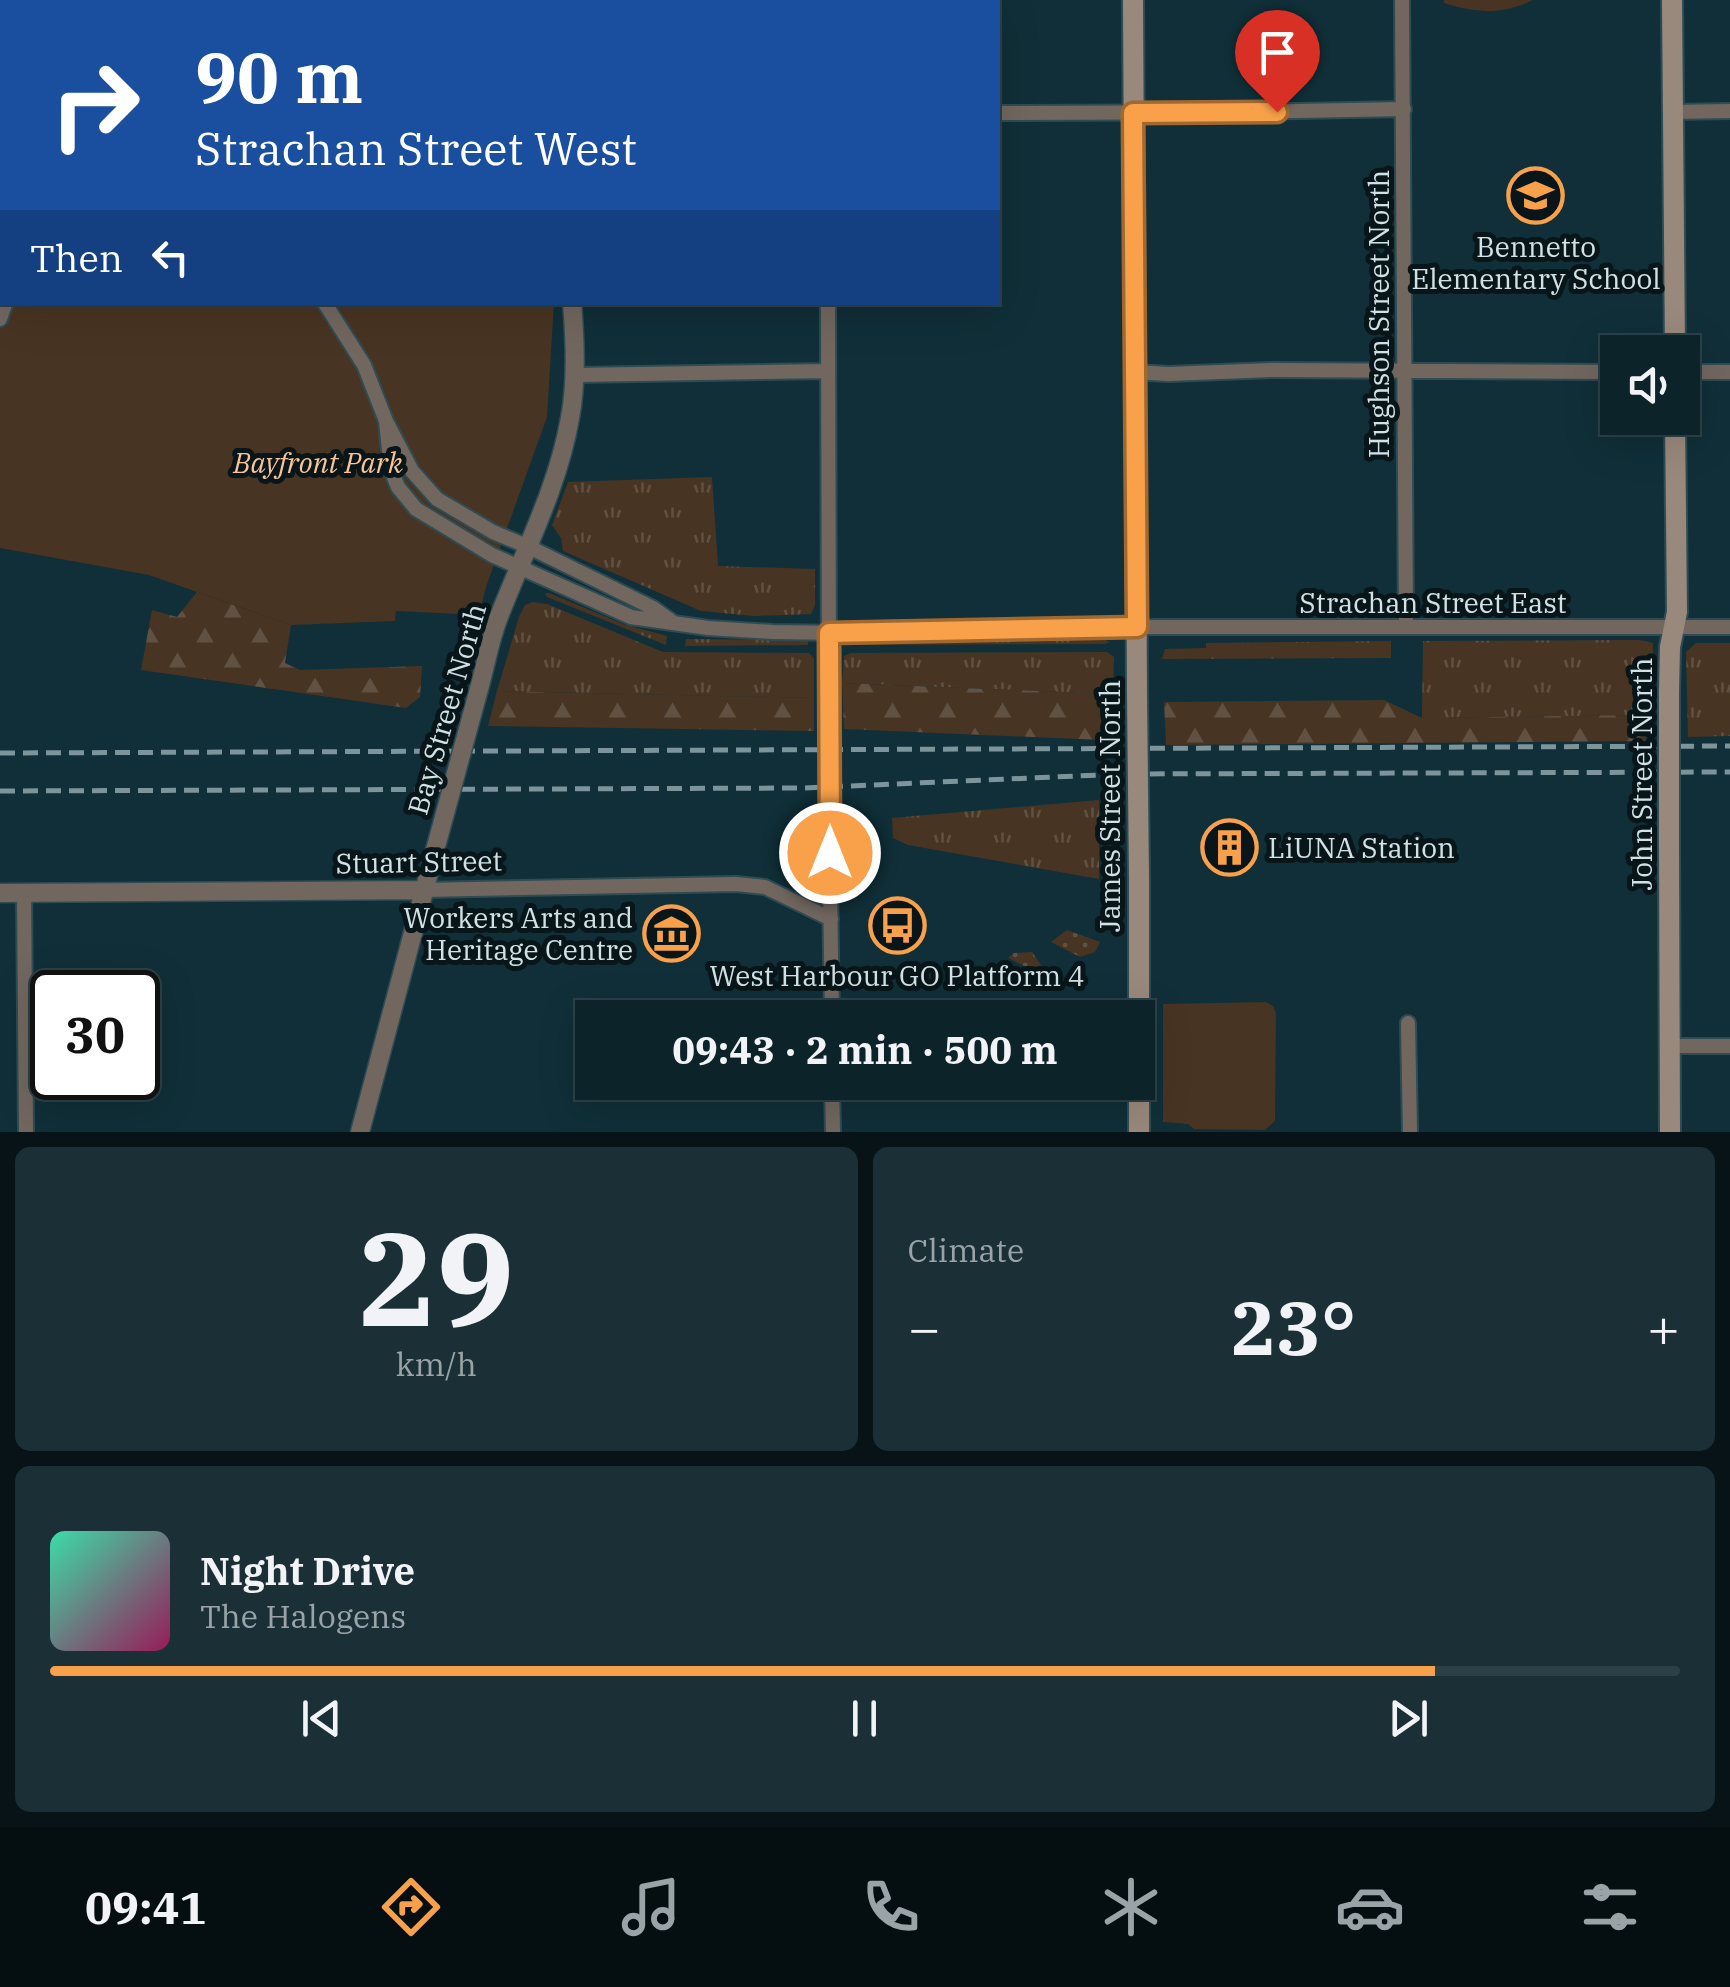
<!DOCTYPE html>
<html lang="en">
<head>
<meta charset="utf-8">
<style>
	:root { --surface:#0c232a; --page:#1a2f36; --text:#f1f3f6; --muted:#9aa4a8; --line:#2c4047; --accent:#f8a14a }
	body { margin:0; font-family:"IBM Plex Serif",serif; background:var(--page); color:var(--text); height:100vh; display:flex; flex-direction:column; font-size:38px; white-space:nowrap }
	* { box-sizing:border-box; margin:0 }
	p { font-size:32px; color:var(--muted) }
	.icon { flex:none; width:55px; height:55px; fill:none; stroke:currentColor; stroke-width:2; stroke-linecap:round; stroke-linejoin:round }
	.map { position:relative; height:1132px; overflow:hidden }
	.panel { display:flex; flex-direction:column; gap:15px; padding:15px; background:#071317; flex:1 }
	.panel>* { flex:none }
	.guide { position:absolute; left:0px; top:0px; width:1000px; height:305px; box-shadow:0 10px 40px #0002,0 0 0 2px var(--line); background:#1a4fa0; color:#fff; overflow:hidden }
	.buttons { position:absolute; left:1600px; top:335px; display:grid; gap:20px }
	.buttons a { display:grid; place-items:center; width:100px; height:100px; border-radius:0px; background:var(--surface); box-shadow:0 10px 40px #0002,0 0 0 2px var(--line); font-size:50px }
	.speed { position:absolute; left:30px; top:970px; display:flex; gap:20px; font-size:50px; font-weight:700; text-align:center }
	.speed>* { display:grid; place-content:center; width:130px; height:130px; border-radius:50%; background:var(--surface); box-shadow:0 10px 40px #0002,0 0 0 2px var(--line); line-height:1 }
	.speed .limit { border:5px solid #111; border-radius:15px; background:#fff; color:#111 }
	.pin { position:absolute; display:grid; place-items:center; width:85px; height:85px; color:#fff; margin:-102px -42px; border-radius:50% 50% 50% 0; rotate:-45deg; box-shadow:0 0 10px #0007 }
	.pin .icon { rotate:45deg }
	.me { position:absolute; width:110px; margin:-55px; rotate:0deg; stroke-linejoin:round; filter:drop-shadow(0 0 8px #0008) }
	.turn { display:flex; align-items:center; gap:35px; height:210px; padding:0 30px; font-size:45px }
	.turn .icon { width:130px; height:130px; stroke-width:2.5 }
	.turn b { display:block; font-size:70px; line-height:85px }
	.then { display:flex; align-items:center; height:95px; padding:0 30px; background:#0003; gap:20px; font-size:38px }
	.big { font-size:75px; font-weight:800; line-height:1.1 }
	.panel .card { flex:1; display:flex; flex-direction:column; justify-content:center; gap:15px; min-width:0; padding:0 35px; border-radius:15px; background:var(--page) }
	.panel .dial { align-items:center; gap:0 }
	.dial b { font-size:130px; line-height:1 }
	.song { display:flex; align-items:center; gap:30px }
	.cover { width:120px; height:120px; border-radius:15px; background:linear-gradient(135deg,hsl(160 70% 55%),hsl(330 70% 35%)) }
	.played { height:10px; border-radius:5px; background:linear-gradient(90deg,var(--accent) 85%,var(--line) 85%) }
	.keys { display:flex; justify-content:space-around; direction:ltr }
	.heat { display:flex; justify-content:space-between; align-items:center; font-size:55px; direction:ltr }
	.panel .tiles { flex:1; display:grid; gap:15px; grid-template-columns:1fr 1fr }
	.card:last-child { grid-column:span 2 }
	.trip { position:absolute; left:575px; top:1000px; width:580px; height:100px; border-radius:0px; background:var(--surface); box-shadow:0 10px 40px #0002,0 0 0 2px var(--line); font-weight:800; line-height:100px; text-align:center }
	.dock { display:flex; height:160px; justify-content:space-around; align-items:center; background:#050e11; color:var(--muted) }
	.dock .icon { width:70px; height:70px }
	.dock .active { color:var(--accent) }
	.dock b { font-size:45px; color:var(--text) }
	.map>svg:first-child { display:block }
	.grass { fill:url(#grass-tufts) }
	.forest { fill:url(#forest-firs) }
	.park { fill:#483422 }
	.garden { fill:url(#garden-dots) }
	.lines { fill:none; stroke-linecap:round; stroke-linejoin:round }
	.minor-casing { stroke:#2f4c54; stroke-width:18 }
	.tertiary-casing { stroke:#2f4c54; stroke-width:21 }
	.secondary-casing { stroke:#2f4c54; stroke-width:24 }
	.minor { stroke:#71675f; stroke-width:14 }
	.tertiary { stroke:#71675f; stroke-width:18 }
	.secondary { stroke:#99897c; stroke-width:20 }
	.rail { stroke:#7d949a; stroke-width:5; stroke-dasharray:15 8; stroke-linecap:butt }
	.minor-bridge-casing { stroke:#2f4c54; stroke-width:18; stroke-linecap:butt }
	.tertiary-bridge-casing { stroke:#2f4c54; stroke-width:21; stroke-linecap:butt }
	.secondary-bridge-casing { stroke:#2f4c54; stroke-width:24; stroke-linecap:butt }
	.minor-bridge { stroke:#71675f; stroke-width:14 }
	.tertiary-bridge { stroke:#71675f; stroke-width:18 }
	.secondary-bridge { stroke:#99897c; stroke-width:20 }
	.route-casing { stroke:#a16930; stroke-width:25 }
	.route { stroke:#f8a14a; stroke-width:18 }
	.labels { text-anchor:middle; stroke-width:10; stroke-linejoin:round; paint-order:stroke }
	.poi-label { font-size:28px; fill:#d1e2e7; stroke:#081519 }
	.street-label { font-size:28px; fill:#d1e2e7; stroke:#081519 }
	.park-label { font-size:28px; font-style:italic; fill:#fac495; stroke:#081519 }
</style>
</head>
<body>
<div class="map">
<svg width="1730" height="1132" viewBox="0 0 1730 1132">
	<defs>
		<pattern id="grass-tufts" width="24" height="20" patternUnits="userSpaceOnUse" patternTransform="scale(2.5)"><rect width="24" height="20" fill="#483422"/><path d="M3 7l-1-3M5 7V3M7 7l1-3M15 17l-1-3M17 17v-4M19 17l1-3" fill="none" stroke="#615142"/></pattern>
		<pattern id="forest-firs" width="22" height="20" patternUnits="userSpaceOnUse" patternTransform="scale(2.5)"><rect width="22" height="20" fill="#483422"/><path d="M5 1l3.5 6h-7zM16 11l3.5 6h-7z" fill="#615142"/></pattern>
		<pattern id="garden-dots" width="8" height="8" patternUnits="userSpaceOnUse" patternTransform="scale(2.5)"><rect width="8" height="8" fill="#483422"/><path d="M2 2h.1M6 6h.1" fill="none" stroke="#615142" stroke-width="1.8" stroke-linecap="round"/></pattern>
	</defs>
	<rect width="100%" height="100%" fill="#102f38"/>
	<path class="grass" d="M712,477L718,566L815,569V605L811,614L754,616L701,611L563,551L561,538L552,525L568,482Z
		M545,593H549L623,624L667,636L666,645L547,597Z
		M533,602L547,604L663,652L809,653L814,658V698L497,691L519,617L525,605Z
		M1093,635L1110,642L1104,644L851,645L849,641L1073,640L1082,636Z
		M686,639L803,640L808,641V645L685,646Z
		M1640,640L1653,643V715L1422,718L1423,641Z
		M1391,641V658L1162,659L1165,649L1206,648V643Z
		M1696,643H1730V736L1688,737L1686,652Z
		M1107,652L1114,657L1113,694L842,683L844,656L850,653Z
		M1099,800V879L908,845L893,838L892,818Z"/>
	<path class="forest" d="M197,592L291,625L285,663L300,670L422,666L420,697L406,708L141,670L152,610L177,617Z
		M842,683L1113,694L1103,740L844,729Z
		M497,691L814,698V731L488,726Z
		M1384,700L1422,718L1644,715L1646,741L1166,745L1164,702Z"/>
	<path class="park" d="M1444,0H1533C1502,15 1476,13 1444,3Z
		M2,176V302L554,303L547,417L486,587L479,615L396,611L395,621L291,625L149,575L0,548V180Z
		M1266,1002L1273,1006L1276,1013L1275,1121L1265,1130L1194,1129L1188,1124L1163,1122V1004Z"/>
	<path class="garden" d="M1067,930L1100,942L1095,952L1080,957L1051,942Z
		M1032,952L1043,968V975L1008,958L1014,953Z"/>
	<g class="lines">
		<defs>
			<path id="minor" d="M826,0V2
				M1402,0L1406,627
				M209,2L211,0
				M355,2V0
				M1672,112L1730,111
				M998,113L1243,112L1404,109
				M324,302L364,365L386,421L412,471L437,499L493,532L529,547L653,608L671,621
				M828,302L829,692
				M0,319L6,302
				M1135,372L1168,374L1272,370L1618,372
				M1682,372H1730
				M574,375L828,371
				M386,421L391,470L398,487L416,509L492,555L631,617L708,628L773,632L844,633L1156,627H1730
				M830,888L832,1018
				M423,890L736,884L765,887L831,919
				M24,893L26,1132
				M1408,1023L1410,1132
				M1670,1046H1730
				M832,1082L833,1132"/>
			<path id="tertiary" d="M504,0V2
				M479,689C486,664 490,638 500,614C525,550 558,487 570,418C577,381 575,340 572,302
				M0,893L423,890
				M360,1132L435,850"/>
			<path id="secondary" d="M1133,0L1137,694
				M1672,0L1675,352
				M1669,692L1670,647L1677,612L1675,418
				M1669,841L1670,1132
				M1139,878V1132"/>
		</defs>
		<use href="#minor" class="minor-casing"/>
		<use href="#tertiary" class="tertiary-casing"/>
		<use href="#secondary" class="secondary-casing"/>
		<use href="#minor" class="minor"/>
		<use href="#tertiary" class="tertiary"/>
		<use href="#secondary" class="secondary"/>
		<path class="rail" d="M0,753L1730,746
			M0,791L803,788L1122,774L1730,772"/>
		<defs>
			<path id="minor-bridge" d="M829,692L830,888"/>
			<path id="tertiary-bridge" d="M435,850L479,689"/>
			<path id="secondary-bridge" d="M1137,694L1139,878
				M1669,841V692"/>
		</defs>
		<use href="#minor-bridge" class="minor-bridge-casing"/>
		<use href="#tertiary-bridge" class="tertiary-bridge-casing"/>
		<use href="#secondary-bridge" class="secondary-bridge-casing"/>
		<use href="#minor-bridge" class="minor-bridge"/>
		<use href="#tertiary-bridge" class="tertiary-bridge"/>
		<use href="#secondary-bridge" class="secondary-bridge"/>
	</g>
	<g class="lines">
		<defs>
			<path id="route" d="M830,853L829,633L1137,627L1133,113L1277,112"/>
		</defs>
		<use href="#route" class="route-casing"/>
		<use href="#route" class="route"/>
	</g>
	<defs>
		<symbol id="school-ring" viewBox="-11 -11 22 22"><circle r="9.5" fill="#081519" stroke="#f8a14a" stroke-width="1.5"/><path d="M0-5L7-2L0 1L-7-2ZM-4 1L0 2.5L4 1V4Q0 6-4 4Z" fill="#f8a14a"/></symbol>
		<symbol id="building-ring" viewBox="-11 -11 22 22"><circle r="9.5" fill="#081519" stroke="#f8a14a" stroke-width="1.5"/><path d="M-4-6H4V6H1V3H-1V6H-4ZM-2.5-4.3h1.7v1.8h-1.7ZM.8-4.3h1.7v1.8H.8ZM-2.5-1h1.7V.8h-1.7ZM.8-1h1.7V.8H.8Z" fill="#f8a14a"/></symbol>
		<symbol id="bus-ring" viewBox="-11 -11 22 22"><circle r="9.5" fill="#081519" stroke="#f8a14a" stroke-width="1.5"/><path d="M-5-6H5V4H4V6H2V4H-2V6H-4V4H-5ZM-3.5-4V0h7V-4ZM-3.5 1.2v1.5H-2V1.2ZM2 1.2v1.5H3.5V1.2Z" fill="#f8a14a"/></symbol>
		<symbol id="museum-ring" viewBox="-11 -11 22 22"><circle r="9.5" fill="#081519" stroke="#f8a14a" stroke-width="1.5"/><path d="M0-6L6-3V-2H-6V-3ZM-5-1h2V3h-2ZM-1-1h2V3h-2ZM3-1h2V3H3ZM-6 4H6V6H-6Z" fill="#f8a14a"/></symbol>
	</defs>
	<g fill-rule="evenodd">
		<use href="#school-ring" x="1504" y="164" width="63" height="63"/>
		<use href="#building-ring" x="1198" y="816" width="63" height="63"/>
		<use href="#bus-ring" x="866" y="894" width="63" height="63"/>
		<use href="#museum-ring" x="640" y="902" width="63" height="63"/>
	</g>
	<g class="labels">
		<g class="poi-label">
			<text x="1536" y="257">Bennetto<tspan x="1536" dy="32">Elementary School</tspan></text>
			<text x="1268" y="858" text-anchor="start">LiUNA Station</text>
			<text x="633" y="928" text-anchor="end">Workers Arts and<tspan x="633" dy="32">Heritage Centre</tspan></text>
			<text x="897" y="986">West Harbour GO Platform 4</text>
		</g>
		<g class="street-label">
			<text transform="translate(1379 314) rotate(-90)" y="10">Hughson Street North</text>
			<text x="1433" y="613">Strachan Street East</text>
			<text transform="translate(447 709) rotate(-74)" y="10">Bay Street North</text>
			<text transform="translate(1642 774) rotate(-90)" y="10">John Street North</text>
			<text transform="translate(1110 806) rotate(-90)" y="10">James Street North</text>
			<text transform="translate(419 862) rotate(-1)" y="10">Stuart Street</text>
		</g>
		<g class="park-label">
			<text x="318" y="473">Bayfront Park</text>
		</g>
	</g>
</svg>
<div class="buttons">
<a><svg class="icon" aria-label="sound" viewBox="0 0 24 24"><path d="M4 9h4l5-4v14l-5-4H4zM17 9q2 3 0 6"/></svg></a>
</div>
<div class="speed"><div class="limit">30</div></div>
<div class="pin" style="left:1277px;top:112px;background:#d93025"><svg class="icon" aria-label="arrive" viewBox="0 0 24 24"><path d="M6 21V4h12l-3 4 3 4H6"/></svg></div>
<svg class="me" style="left:830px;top:853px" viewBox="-20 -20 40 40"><circle r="17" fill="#f8a14a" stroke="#fff" stroke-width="3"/><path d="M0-11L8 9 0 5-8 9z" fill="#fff"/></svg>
<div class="trip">09:43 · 2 min · 500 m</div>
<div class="guide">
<div class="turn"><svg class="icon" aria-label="right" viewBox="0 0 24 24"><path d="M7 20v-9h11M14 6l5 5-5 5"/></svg><div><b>90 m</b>Strachan Street West</div></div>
<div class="then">Then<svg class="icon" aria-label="left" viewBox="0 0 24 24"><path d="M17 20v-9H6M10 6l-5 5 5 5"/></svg></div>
</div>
</div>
<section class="panel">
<div class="tiles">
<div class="card dial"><b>29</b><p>km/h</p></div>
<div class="card"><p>Climate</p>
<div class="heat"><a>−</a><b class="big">23°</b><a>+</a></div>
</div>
<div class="card">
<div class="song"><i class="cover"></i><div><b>Night Drive</b><p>The Halogens</p></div></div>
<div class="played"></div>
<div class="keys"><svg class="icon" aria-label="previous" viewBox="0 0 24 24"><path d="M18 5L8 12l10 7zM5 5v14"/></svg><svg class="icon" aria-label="pause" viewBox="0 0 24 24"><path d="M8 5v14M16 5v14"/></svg><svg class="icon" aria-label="next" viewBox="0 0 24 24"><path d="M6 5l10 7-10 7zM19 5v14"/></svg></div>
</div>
</div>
</section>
<nav class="dock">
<b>09:41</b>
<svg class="icon active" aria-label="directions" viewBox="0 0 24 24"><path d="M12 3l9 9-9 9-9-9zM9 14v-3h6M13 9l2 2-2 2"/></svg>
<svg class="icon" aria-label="music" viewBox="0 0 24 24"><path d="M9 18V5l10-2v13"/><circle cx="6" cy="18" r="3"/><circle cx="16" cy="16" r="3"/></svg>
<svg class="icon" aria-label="phone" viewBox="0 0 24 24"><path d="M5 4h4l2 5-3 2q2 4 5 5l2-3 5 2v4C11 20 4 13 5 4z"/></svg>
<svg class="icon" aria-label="climate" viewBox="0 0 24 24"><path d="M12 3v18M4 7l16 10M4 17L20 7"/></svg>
<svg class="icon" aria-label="car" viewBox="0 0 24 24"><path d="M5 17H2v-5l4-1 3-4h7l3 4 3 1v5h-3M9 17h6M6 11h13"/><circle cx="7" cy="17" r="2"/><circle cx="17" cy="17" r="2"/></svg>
<svg class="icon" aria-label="filters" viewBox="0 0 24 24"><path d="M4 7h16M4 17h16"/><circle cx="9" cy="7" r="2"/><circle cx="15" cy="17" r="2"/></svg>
</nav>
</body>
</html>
